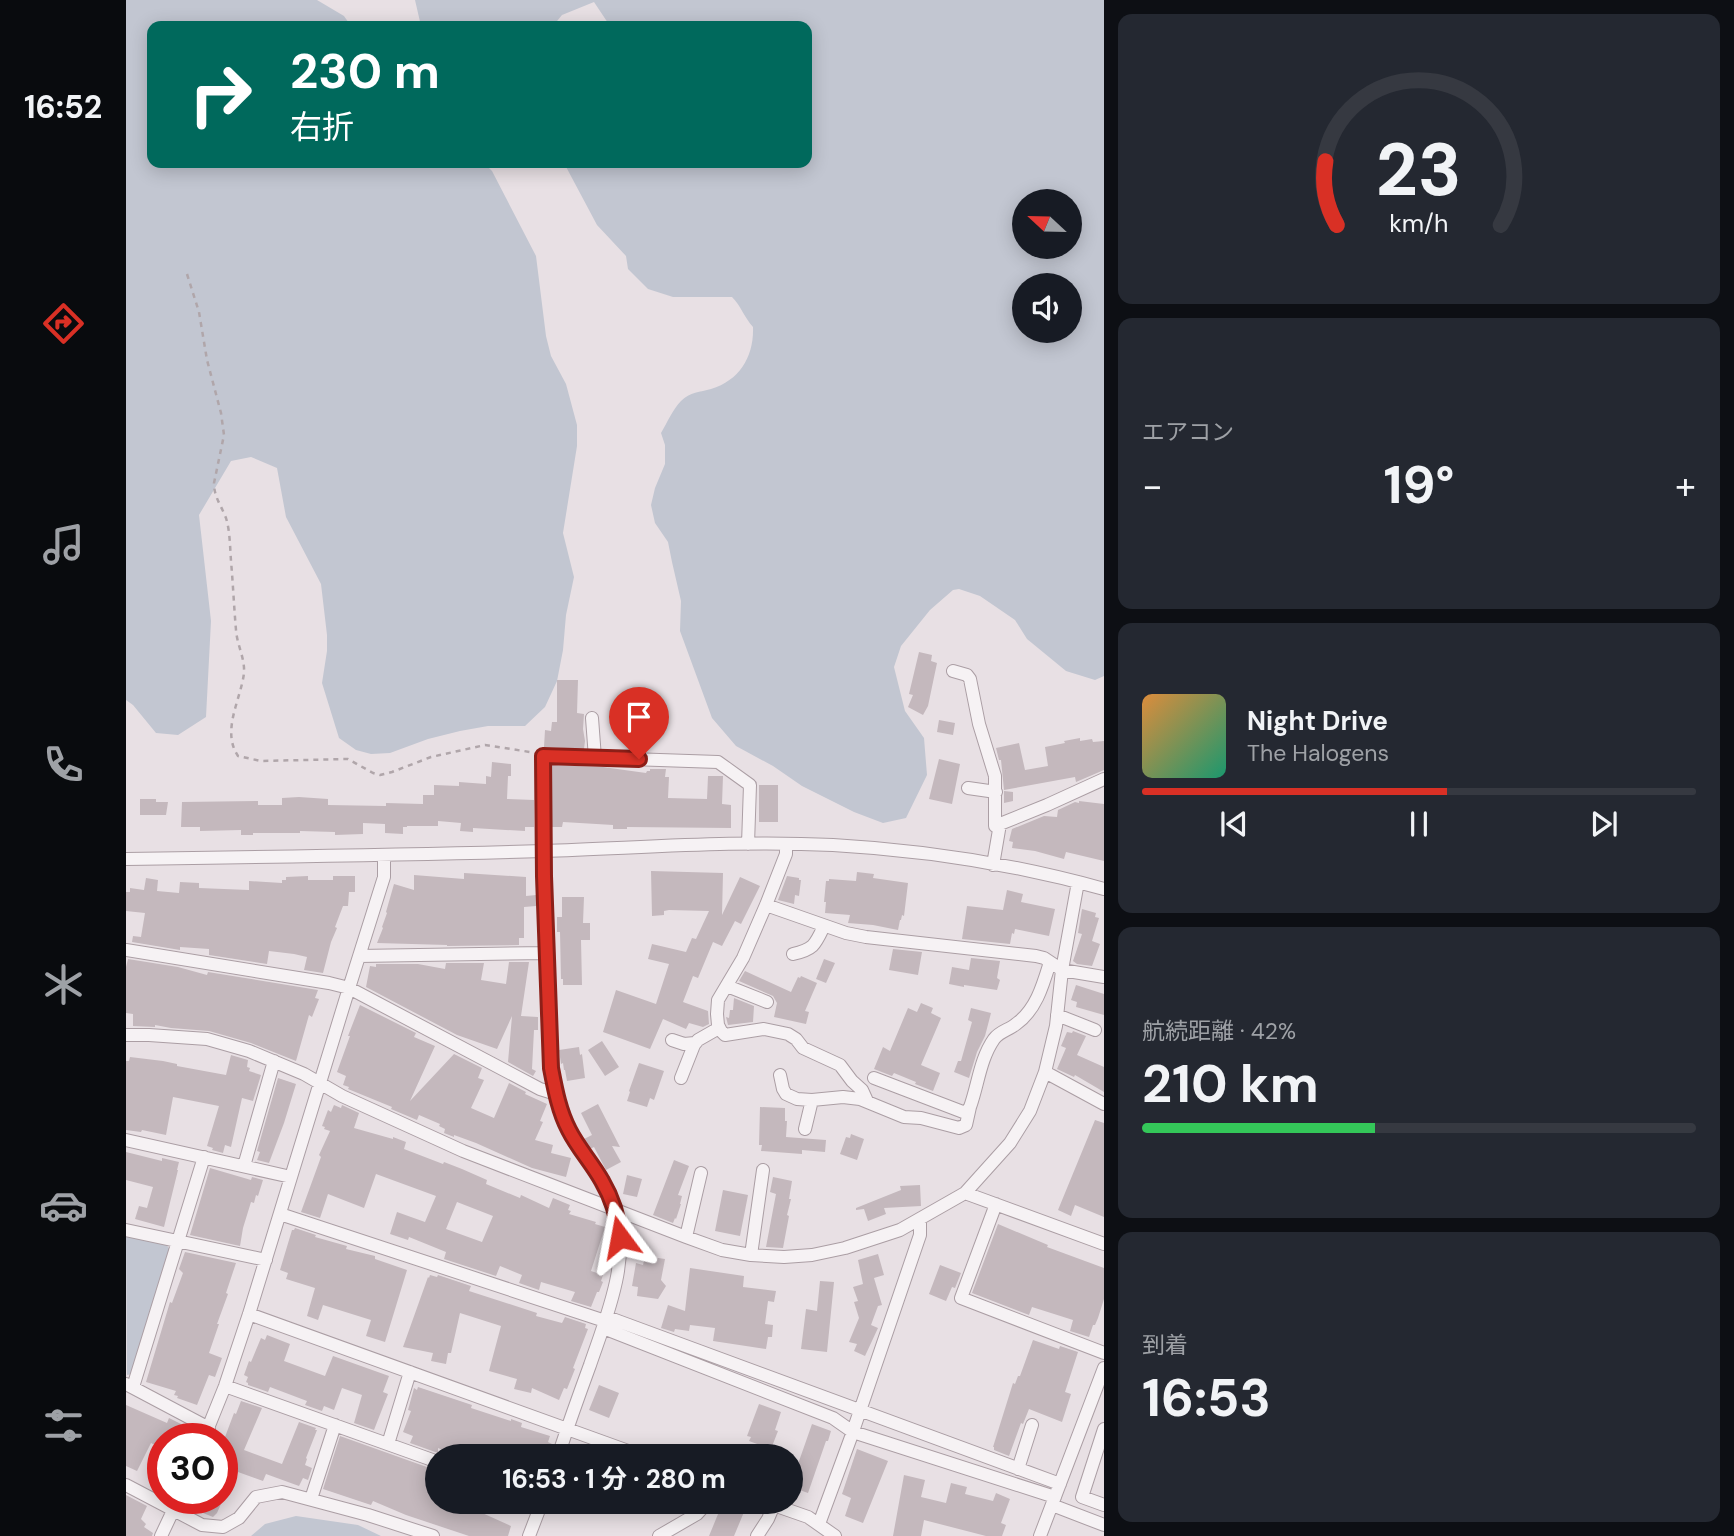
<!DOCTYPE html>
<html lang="ja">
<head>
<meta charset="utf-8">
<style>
	:root { --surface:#171b24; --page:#242831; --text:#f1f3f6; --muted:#9ea1a6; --line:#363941; --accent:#d93025 }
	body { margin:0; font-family:"DM Sans","Noto Sans JP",sans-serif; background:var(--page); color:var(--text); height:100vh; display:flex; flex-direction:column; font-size:26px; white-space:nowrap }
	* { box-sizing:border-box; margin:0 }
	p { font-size:23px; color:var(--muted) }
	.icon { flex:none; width:38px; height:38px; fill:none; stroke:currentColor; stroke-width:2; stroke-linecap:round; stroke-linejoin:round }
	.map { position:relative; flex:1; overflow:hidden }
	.details { display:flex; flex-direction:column; gap:14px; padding:14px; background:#0d0f14; width:630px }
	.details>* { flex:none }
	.guide { position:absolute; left:21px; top:21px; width:665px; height:147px; border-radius:14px; box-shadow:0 4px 18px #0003; background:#00695c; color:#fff; overflow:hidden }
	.needle { width:46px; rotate:292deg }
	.buttons { position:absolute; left:886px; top:189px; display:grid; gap:14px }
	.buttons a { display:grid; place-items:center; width:70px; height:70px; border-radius:50%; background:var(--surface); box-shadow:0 4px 18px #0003; font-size:35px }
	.speed { position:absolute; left:21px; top:1423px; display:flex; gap:14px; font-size:35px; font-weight:700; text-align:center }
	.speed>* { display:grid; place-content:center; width:91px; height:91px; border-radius:50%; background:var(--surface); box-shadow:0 4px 18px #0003; line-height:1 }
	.speed .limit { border:10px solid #d22; background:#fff; color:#111 }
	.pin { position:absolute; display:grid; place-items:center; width:60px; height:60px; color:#fff; margin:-72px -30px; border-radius:50% 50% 50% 0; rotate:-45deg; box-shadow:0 0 7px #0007 }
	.pin .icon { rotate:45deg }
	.me { position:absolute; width:77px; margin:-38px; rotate:347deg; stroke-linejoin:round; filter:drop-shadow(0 0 5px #0008) }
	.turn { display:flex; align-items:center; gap:24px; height:147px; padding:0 28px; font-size:32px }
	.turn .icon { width:91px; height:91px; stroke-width:2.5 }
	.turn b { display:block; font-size:49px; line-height:60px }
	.big { font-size:52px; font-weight:700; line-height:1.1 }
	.details .card { flex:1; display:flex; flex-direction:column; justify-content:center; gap:10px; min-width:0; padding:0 24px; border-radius:14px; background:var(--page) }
	.details .dial { align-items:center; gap:0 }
	.dial svg { height:182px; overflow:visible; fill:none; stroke:var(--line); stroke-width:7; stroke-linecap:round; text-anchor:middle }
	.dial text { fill:var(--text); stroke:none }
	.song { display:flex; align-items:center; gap:21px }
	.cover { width:84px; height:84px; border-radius:10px; background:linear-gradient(135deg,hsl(30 70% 55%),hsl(160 70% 35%)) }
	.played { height:7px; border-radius:4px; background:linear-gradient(90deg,var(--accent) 55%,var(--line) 55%) }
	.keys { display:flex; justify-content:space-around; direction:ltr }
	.heat { display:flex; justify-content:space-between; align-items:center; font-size:38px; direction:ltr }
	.charge { height:10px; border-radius:5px; background:linear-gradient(90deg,#34c759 42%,var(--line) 0) }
	.trip { position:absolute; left:299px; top:1444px; width:378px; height:70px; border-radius:35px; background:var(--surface); box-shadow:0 4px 18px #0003; font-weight:700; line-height:70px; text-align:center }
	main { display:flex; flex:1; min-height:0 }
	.tabs { display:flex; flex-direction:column; width:126px; justify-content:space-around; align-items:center; background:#090b0e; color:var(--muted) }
	.tabs .icon { width:49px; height:49px }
	.tabs .on { color:var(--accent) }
	.tabs b { font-size:32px; color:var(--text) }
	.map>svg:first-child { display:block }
	.green { fill:#c2c6d1; fill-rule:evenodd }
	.building { fill:#c4b8bd; fill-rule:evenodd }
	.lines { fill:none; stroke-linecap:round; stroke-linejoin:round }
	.street-casing { stroke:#ab9ea4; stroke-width:14 }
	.path { stroke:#b0a6aa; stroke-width:2.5; stroke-dasharray:5 5; stroke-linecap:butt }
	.street { stroke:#f6f2f4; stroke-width:12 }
	.route-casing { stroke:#8d1f18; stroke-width:18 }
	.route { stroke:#d93025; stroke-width:12 }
</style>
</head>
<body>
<main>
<nav class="tabs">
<b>16:52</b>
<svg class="icon on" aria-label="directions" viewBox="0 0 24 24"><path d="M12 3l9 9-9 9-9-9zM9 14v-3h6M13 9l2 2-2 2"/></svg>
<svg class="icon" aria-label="music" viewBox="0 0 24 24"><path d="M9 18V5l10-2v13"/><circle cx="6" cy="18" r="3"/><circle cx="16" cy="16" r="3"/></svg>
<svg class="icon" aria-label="phone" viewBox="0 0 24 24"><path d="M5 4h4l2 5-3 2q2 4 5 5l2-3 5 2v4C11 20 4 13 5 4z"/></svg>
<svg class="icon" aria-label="climate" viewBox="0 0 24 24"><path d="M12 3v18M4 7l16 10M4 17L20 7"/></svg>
<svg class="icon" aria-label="car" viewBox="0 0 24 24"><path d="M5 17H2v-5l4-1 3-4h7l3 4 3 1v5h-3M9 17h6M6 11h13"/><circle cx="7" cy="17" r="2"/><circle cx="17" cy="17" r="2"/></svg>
<svg class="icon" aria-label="filters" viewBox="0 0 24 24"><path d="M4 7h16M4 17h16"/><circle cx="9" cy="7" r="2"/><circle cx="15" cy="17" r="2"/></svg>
</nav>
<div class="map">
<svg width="978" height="1536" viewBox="0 0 978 1536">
	<rect width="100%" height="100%" fill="#e8e0e4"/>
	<path class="green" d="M0,0H191L218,16L225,26H26V163H358L366,171L410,256L420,336L425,356L440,384L451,425V446L437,533L448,577L440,615L437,650L431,681L419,707L399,726H362L334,731L302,739L264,753L245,754L230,750L213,738L196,683L201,651V635L195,584L160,517L151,468L125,457L105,461L73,515L85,621L80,717L52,735L30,733L7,705L0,700Z
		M289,0H978V676L969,680L940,671L901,639L889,620L854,596L833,589L827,590L804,610L775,646L768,667L779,711L798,738L801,775L780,818L757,823L728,812L676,786L647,766L610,746L586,718L554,631L555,601L546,562L542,542L529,523L525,505L529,488L539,464V445L535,433C541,423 547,409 555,401C564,392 574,392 585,389C614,380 628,356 627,327C618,317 615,306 606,297H547L522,289L502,269L500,256L471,225L438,163H681V26H484L468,2L436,15L427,26H295ZM898,201H943V247H898ZM943,285V331H898V285Z
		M0,1235L40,1244L44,1250L6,1374L1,1375Z
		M170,1516L232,1525L255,1536H125L139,1524Z"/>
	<path class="building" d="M793,652L806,655L805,661L811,663L802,706L797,715L782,707L787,695L783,694Z
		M431,680H452L451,713L458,714L457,729L459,741L458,749L418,747L419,730L425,731L426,722H431Z
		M813,720L829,723L827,735L811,732Z
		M954,738V741L966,739L967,742L978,741V770L950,782L949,777L878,790L875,760H873L870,748L893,743L899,770L922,766L919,747L939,743L938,741Z
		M813,759L834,764L826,804L803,799Z
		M366,762L385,764V776H382L381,799L408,800V827H399V831L347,828V832L334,831L335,823L312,821V826H281V827H277V834L259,833V824L237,823V834L209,835V832L174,831V833H127V835H115V830L74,831V827H55L56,802L132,801V805H156V798L173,797L202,799V805L260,806V803L297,804V795H308V785L333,786V782L360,784V776L365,777Z
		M426,765L477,767L520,773L521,771H524V769H540L539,777H543L542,798L581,799L582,776H597L596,804L605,805V828L501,827V829H487V825L437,822L436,827H426Z
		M633,785H652V822H633Z
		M878,791L887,792V801L878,803Z
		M14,799H30V802H42L40,815H14Z
		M953,801L978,804V861L940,852L938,859L909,851L886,848L887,842L883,841L886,829L918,816L931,817L932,810L949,802L953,803Z
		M525,871L597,873L596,915L614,877L634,886L615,924L609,921L596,946L587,942L572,978L567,976L557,1002L582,1011L583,1024L577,1027L563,1023L560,1029L537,1019L524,1049L477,1032L490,990L530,1004L543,964L522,959L526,944L560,952L566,938L570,939L583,911L543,910L538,911V915L526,916Z
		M731,872L748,874L747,878L782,883L778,916L776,915L775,920H774L772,930L747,925L722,923L724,915L699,913L700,902H698L700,881H703V879L730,881Z
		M338,873L400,877V896L410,895V906L398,907V938H393V945L321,946V945L251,943L257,928L256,927L261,913L260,912L268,884L288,890V875L338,879Z
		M182,876V880H207V876H229V892H223L222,906H217L209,927L211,928L205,942L197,973L178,970L181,957L168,954L143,951L141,964L83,955V949L54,947V950L6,942L7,936L15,937L19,913L0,911V892H4V888L18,890L20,878L32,880L31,891L53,893L54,882L73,883V888L123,890V881L156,883V880H160V877Z
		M661,876L673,878V880H675L673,896L669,895L668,904L652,900Z
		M881,890L897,894L895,902L929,909L923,936L889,929L888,934L886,933L884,944L836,939L841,906L877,910Z
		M436,897H458L457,923H464V940H455L456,985H437V979H435L434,932H431V917H436Z
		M956,909L970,913L969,917L973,918L966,941L974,944L966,966L951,964L947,961L956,934L952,933Z
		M767,949L796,952L792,975L763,970Z
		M845,958L874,961L871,978L874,980L871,990L838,985V987L823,984L826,967L843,970Z
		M2,959L52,967L81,975L82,972L192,990L189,998L193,999L186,1017L183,1015L170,1061L125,1043L83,1031L45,1028L29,1025V1027L7,1026V1014L0,1013V967Z
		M698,959L709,963L700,983L690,979Z
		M383,962H403L395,1016L412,1017V1030H408L406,1069L410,1071L407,1076L382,1062L386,1016L371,1049L331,1035L240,987L244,966L250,967V964H292L319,969L320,963H358L355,980L380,984Z
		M619,971L665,992L672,977L674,978L675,976L691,983L679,1011L683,1012L680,1024L648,1017L651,1003L647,996L613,981Z
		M950,985L978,994V1015L950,1007L951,1002L945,1000Z
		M608,998L628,1006L627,1022L602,1025L600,1017L603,1018L604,1010H607Z
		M795,1003L807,1008L805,1013L815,1018L795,1065L814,1073L807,1091L789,1084L790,1082L768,1073L766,1076L748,1069L757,1047L764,1051L782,1008L791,1012Z
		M234,1005L290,1033L288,1037L309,1046L284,1101L328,1054L356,1068L352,1078L358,1080L345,1108L368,1118L383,1083L400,1092L399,1094L421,1104L414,1121L417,1122L409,1140L427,1145L425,1153L445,1158L440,1177L406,1168L350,1143L328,1135V1137L318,1133L319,1129L313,1126L314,1124L293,1115L291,1120L265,1109L266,1107L222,1089L223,1087L217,1085L220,1076L211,1072L224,1036H222Z
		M845,1008L865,1013L859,1036L851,1052L843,1078L828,1072L832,1061H835L846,1022L842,1020Z
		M947,1031L960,1036L951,1055L978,1067V1092L949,1075L948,1077L931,1069L940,1048L935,1046L941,1032L946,1033Z
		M476,1041L493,1067L479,1076L462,1050Z
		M453,1047L454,1055L456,1054L459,1078L441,1081L439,1070H438L437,1063L435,1064L433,1050Z
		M105,1055L122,1060L121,1067L124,1068L123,1071L135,1075L127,1101L116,1098L105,1147L99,1145L97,1153L86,1150L87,1148L81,1146L93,1106L47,1097L40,1135L16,1130L15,1132L0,1130V1061H3L4,1057L37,1061L51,1064V1066L100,1075Z
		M513,1063L538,1071L528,1100L524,1098L521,1107L501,1101L504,1092L503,1091Z
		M152,1078L170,1084L158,1123L143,1163L131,1160L134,1152L131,1151Z
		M472,1104L494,1147L486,1146L495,1162L480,1170L468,1147L464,1149L458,1139L466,1135L455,1113Z
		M208,1105L215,1108L216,1105L233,1113L228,1128L267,1139V1137L280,1142L278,1149L317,1164L318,1162L336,1169L361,1180L360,1184L394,1198L395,1195L423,1208L427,1198L444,1205L442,1210L445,1211L443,1214L470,1222L469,1224L479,1227L465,1271L477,1275L475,1281L477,1282L473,1292H471L465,1307L445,1301L449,1292L415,1282L413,1290L393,1283L396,1275L374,1266L370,1276L318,1259L320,1252L283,1237L282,1240L264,1234L271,1212L299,1222L310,1196L250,1174L238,1208L202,1194L194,1218L175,1212L195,1157L193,1155L204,1131L198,1129L199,1127L196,1126L202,1110L205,1112ZM331,1202L367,1216L356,1242L320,1229Z
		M634,1107L659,1108V1121H661L660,1137L700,1140L699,1152L676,1150V1154L635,1151L636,1145H633Z
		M969,1120L978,1123V1217L949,1205L945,1216L932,1210Z
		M725,1134L738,1139L731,1160L714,1154L720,1137L724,1138Z
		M0,1152L36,1161V1158L53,1162L51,1170H52L38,1227L9,1219L13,1206L21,1208L27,1187L0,1180Z
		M548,1160L563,1166L552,1195L556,1196L554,1204H555L550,1219L549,1218L547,1223L527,1215Z
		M84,1168L125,1180L126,1177L137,1180L132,1196L130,1195L128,1203L125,1202L117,1228L114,1246L64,1235Z
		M501,1175L516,1179L511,1197L497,1194Z
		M647,1177L666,1181L663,1199H665L661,1215L663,1216L657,1248L640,1247L650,1194L644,1192Z
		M794,1185L795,1206L758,1208L760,1214L742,1221L738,1209L730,1210V1208L775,1190L774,1186Z
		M597,1190L622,1195L614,1236L589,1231Z
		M872,1224L922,1245L921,1247L978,1268V1299L972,1318L969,1325H967L963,1337L944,1331L947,1320L906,1307L903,1315L846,1293Z
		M169,1228L190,1235L189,1237L221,1246L220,1249L249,1256V1259L281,1270L259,1342L240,1336L245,1320L197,1305L192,1320L181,1316L189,1288L160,1279L162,1273L154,1270L166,1230H168Z
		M59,1252L110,1263L100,1293L102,1294L91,1324H93L83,1353L96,1358L89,1377L83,1375L71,1405L51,1398L52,1396L48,1395L50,1391L20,1382L44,1302L46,1303L57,1273L53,1269Z
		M752,1254L758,1275L748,1278L756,1305L752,1306L745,1325L752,1328L739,1356L728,1351L731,1344L723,1342L733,1318L728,1302L732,1301L727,1287L737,1284L732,1260Z
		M519,1256L539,1259L535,1280L540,1286L532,1299L511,1296L512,1287L506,1286L510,1263L517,1265Z
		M814,1265L835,1273L829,1288L826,1287L820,1301L803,1294Z
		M564,1268L618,1276L617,1287L650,1291L648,1302L642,1301L639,1324L647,1325L646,1337H642L640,1349L587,1341L589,1328L564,1325L563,1331L549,1329L548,1332L535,1328L542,1305L559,1311Z
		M304,1275L311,1277L312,1275L345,1286L343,1291L411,1313L410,1316L436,1323L439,1317L460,1324L459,1328L462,1329L447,1368L449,1369L441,1389L438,1388L433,1400L406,1388L405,1393L388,1389L391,1379L363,1371L375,1326L334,1313L325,1353H322L320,1364L305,1361L307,1353L277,1347L302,1277L303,1278Z
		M694,1281L708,1282L701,1352L675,1349L680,1309L691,1311Z
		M141,1335L164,1344L158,1361L199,1376L207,1356L263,1376L257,1392L262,1394L248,1430L228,1423L236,1395L216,1388L208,1410L198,1406L196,1411L179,1405L181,1401L144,1387L142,1392L122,1385V1383L120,1382L122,1377L118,1375L123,1361L125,1362L135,1338L139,1340Z
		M907,1340L933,1349L934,1346L952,1352L939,1392L945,1394L936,1422L903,1409L897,1424L895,1423L883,1456L868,1450V1447H867L887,1383L889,1384L892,1376H894Z
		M473,1385L493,1393L483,1418L463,1410Z
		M292,1387L346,1405L345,1408L385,1421V1419L396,1423L395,1427L424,1436L422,1442L426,1444L422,1456H331L312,1448V1453L284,1443L287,1436L277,1432L285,1411L282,1410L288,1388L291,1390Z
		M115,1401L136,1408L118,1450L156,1464L173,1422L190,1428L189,1430H191L180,1458L181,1459L179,1465L186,1468L182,1480L177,1478L173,1486L140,1474L137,1481L112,1472L109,1477L107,1476L91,1513L87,1517L67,1509L72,1498H96V1445L108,1413L110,1414Z
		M633,1404L655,1412L649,1430L652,1431L645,1449L623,1441L625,1437L621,1436Z
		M0,1405L41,1423L43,1418L61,1427L56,1438H37V1449L25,1443L11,1471L0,1466Z
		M686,1424L705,1431L702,1441H700L682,1493L665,1487V1484Z
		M214,1436L312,1471V1502H357L354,1512L385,1526L382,1536H343L280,1515L247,1501L245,1505L197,1489Z
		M731,1449L762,1461L737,1523L719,1516L725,1498L716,1494Z
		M778,1475L799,1480L795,1497L820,1503L825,1483L841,1487L839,1494L867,1501L870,1493L884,1499L875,1523L880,1525L876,1536H860L798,1520L795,1536H767Z
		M0,1495L21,1506L15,1519L20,1524L18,1527L27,1533L26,1536H0Z
		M597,1502H618L615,1508L618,1512L608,1536H583Z"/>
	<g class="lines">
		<defs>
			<path id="street" d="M827,671L841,675L844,679L853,724L869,776V826L921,805L978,779
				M466,718L469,758
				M842,788L870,792
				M660,844V854L640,905L617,958L592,1000L591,1014L592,1025L595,1031L599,1035L638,1029L662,1034L670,1039L677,1048L714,1065L726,1081L736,1090L741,1101
				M0,859C139,857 278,855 417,851C514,848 611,840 707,845C797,850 892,865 978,889
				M867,865L874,824
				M640,905L720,933L740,937L910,956L918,958L936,970L978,977
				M0,950L203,983L223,988L414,1089L430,1094
				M667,954C688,949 689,945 698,926
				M233,956L421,953
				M601,986L641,1002
				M931,1015L969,1030
				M0,1035H23L81,1039L123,1051L178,1074L216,1096L337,1151L560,1237L596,1250L625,1255L658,1257L686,1255L719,1248L774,1230L839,1193L884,1143L904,1111L919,1072L930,1026L936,970L952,882
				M546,1040L558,1044L569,1043
				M919,1072L978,1104
				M654,1075L657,1089L660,1094L671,1099L686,1100L717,1097L734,1099L778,1117L795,1118L833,1128L840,1125L844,1107
				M555,1078L568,1045L572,1040L593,1028
				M748,1078L837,1112L841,1111L844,1107C852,1085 854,1059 868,1039C874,1031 883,1030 890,1024C910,1010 917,985 924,962
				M679,1129L686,1100
				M0,1140L165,1177
				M118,1166L148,1061
				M839,1193L978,1244
				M870,1204L835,1298L978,1353
				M154,1214L479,1321
				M0,1230L140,1260
				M560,1237L575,1173
				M625,1255L637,1170
				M123,1314L516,1456
				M481,1317L934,1484
				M477,1328L707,1418L727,1432L929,1497
				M0,1384L83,1428
				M99,1386L312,1462
				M7,1387L78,1157
				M978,1429L956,1497L978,1505
				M78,1438L99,1386L123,1314L223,988L258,877V855
				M262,1444L284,1372
				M432,1456C442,1426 453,1395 464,1365C481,1315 507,1255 487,1203C476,1176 455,1156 443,1130C433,1110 429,1089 425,1068L417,851V756L592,762L624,785L622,844
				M892,1469L906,1425
				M0,1485L76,1525L97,1527L113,1518L130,1497L156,1492L242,1515L307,1536
				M185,1499L209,1425
				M639,1502L682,1517L709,1536
				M926,1505L978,1525
				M693,1524L725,1437L794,1235V1219
				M35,1536L53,1498
				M403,1536L416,1502
				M533,1536L571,1514L582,1502
				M631,1536L642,1519L648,1505
				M914,1536L978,1368"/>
		</defs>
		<use href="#street" class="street-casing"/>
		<path class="path" d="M61,274L73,312L81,360L95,413L98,435L88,483C88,497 95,505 100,518C104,531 104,547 105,561C107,584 108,607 110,630C111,645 119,658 118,673C115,699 95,731 112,756L135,761L222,759L247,773L254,775L266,772L305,757L359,745L404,752"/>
		<use href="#street" class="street"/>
	</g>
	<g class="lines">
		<defs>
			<path id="route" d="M494,1237C492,1217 486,1198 476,1181C466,1163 452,1148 443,1130C433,1111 429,1089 425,1068L418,876L417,756L513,759"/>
		</defs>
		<use href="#route" class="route-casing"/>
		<use href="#route" class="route"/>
	</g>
</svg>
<div class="buttons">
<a><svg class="needle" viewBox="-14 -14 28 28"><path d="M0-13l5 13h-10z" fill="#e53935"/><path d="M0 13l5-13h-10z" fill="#9ea1a6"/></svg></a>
<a><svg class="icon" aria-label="sound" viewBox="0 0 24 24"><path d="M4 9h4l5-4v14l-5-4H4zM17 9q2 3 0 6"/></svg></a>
</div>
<div class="speed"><div class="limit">30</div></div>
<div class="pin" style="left:513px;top:759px;background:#d93025"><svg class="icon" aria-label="arrive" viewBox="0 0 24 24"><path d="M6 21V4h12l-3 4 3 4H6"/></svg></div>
<svg class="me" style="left:494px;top:1237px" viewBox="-20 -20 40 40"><path d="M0-17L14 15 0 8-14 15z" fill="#d93025" stroke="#fff" stroke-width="4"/></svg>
<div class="trip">16:53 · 1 分 · 280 m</div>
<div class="guide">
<div class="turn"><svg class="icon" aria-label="right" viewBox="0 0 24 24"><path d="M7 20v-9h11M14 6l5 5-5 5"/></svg><div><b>230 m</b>右折</div></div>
</div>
</div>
<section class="details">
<div class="card dial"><svg viewBox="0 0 100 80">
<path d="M14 69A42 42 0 1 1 86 69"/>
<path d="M14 69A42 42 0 0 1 9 41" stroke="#d93025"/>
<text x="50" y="56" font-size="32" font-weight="700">23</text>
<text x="50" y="72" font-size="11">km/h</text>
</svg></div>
<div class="card"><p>エアコン</p>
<div class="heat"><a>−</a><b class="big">19°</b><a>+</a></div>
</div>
<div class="card">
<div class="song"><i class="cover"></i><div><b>Night Drive</b><p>The Halogens</p></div></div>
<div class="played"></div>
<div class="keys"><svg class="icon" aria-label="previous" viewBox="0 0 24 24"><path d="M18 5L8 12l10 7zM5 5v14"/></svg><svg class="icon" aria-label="pause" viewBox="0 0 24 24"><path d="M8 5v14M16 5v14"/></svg><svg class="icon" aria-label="next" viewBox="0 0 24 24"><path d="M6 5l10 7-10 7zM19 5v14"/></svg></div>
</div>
<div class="card"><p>航続距離 · 42%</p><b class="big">210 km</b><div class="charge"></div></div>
<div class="card"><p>到着</p><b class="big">16:53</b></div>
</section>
</main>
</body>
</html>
